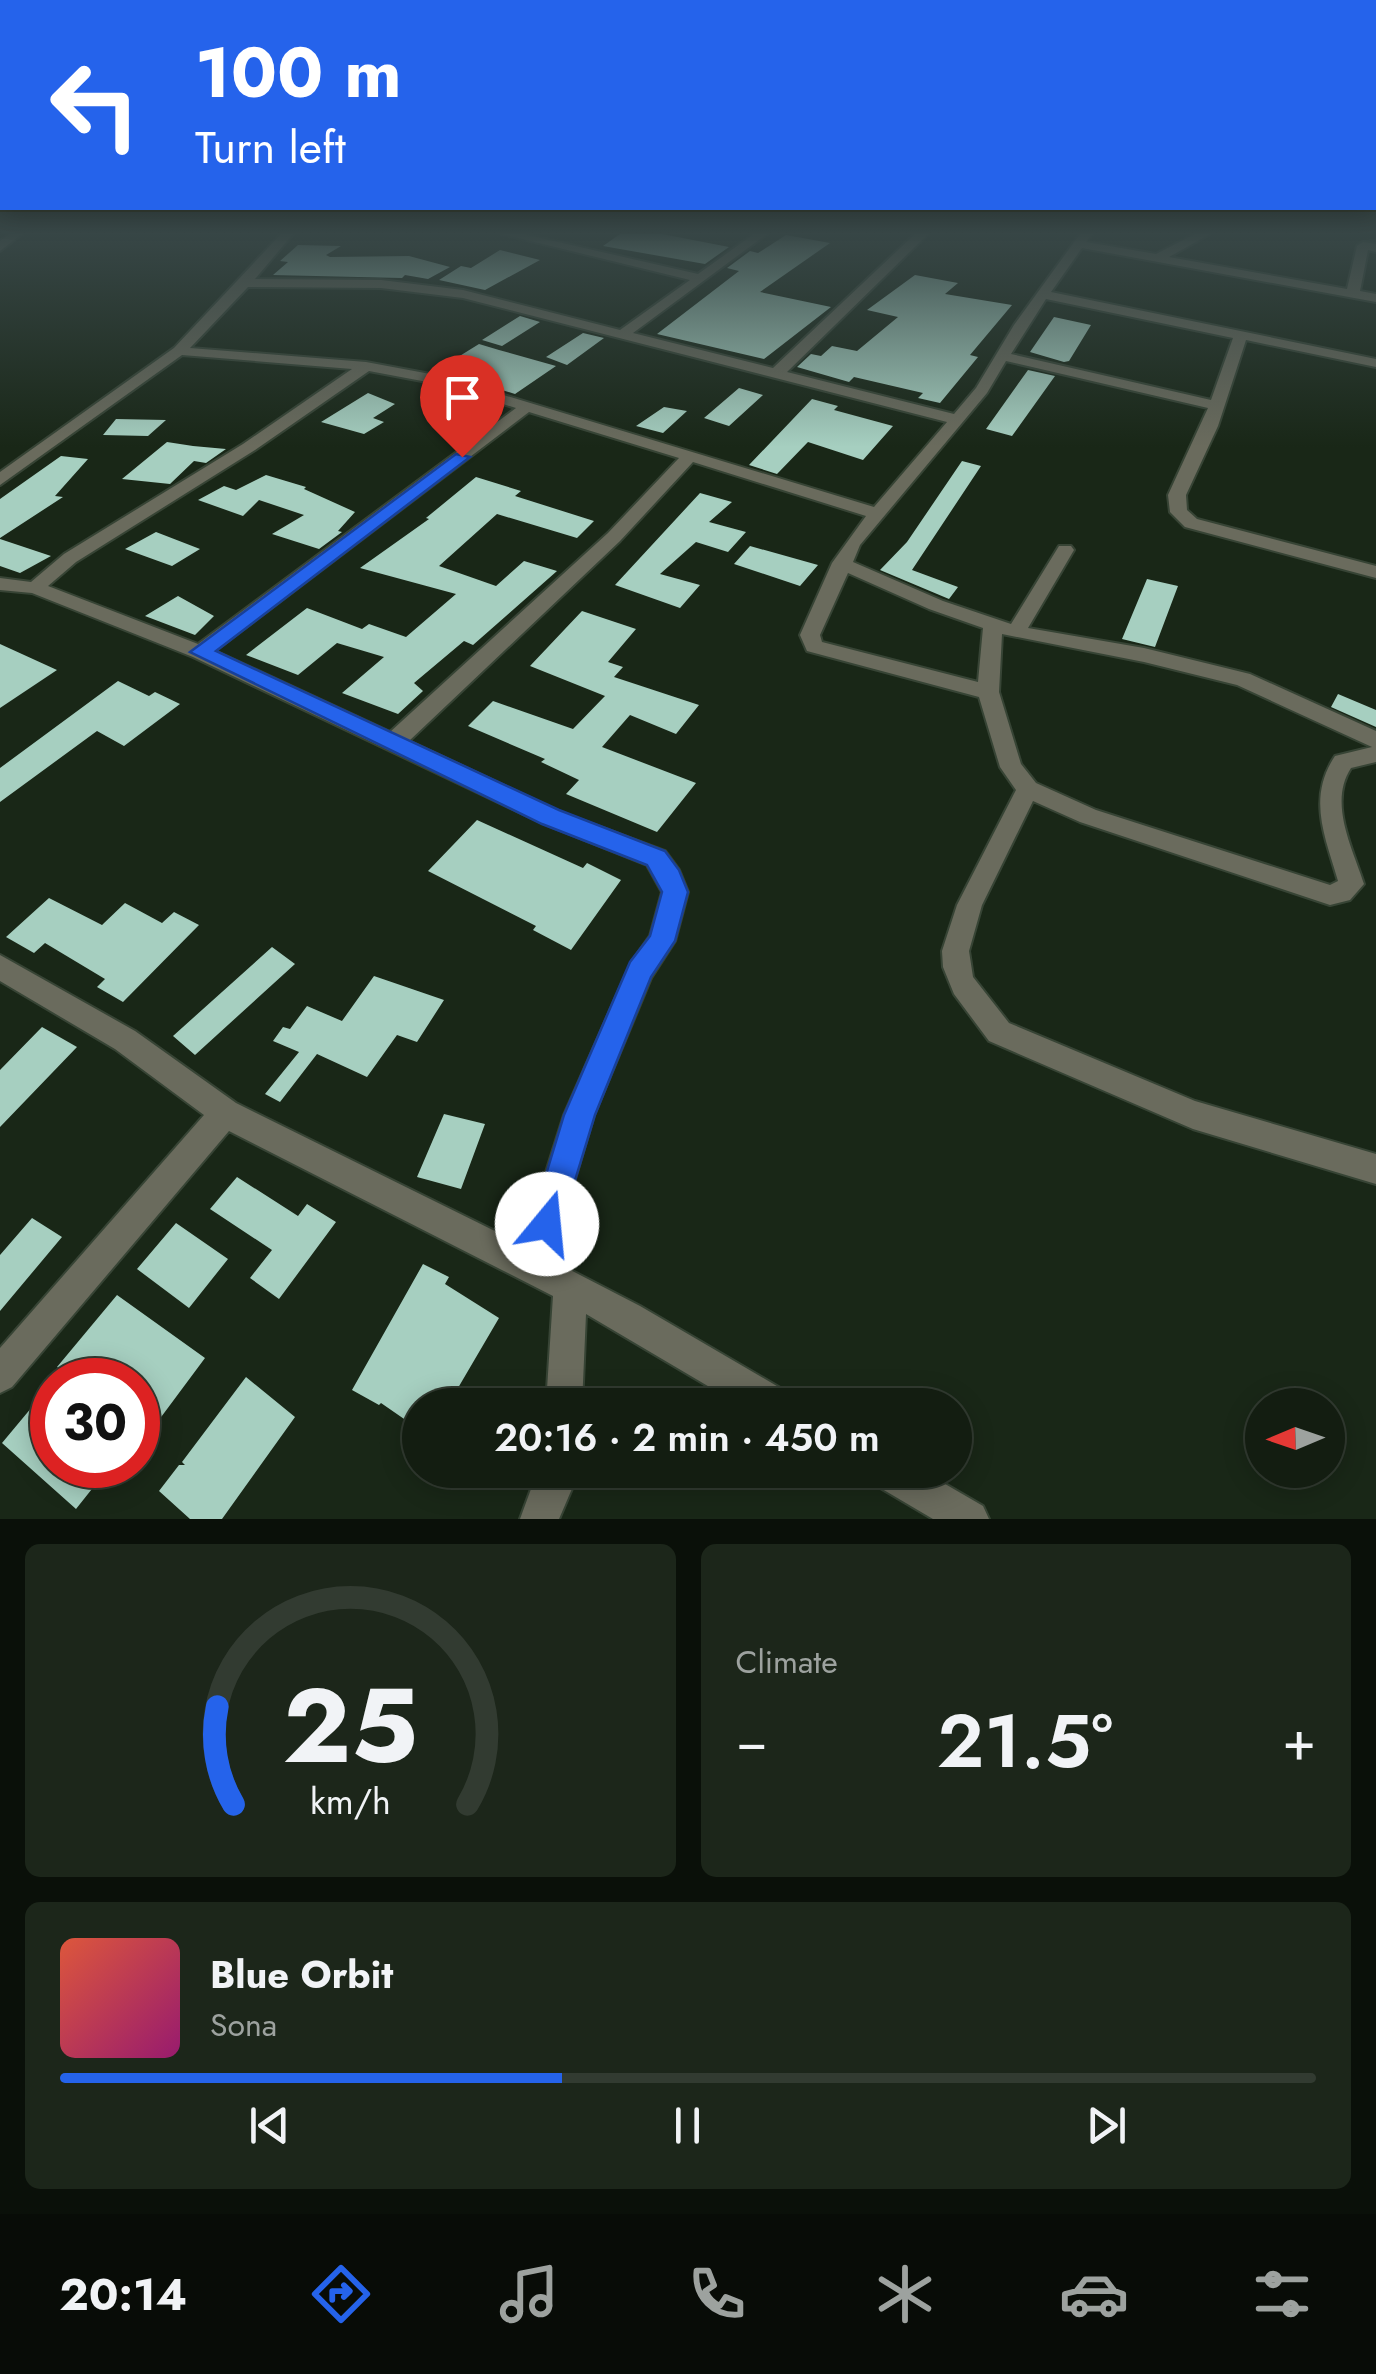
<!DOCTYPE html>
<html lang="en">
<head>
<meta charset="utf-8">
<style>
	:root { --surface:#131d11; --page:#1c261a; --text:#f1f3f6; --muted:#9da29f; --line:#323b31; --accent:#2563eb }
	body { margin:0; font-family:Jost,sans-serif; background:var(--page); color:var(--text); height:100vh; display:flex; flex-direction:column; font-size:38px; white-space:nowrap }
	* { box-sizing:border-box; margin:0 }
	p { font-size:32px; color:var(--muted) }
	.icon { flex:none; width:55px; height:55px; fill:none; stroke:currentColor; stroke-width:2; stroke-linecap:round; stroke-linejoin:round }
	.map { position:relative; height:1519px; overflow:hidden }
	.panel { display:flex; flex-direction:column; gap:25px; padding:25px; background:#0a1009; flex:1 }
	.panel>* { flex:none }
	.guide { position:absolute; left:0px; top:0px; width:1378px; height:210px; box-shadow:0 5px 25px #0003,0 0 0 2px var(--line); background:#2563eb; color:#fff; overflow:hidden }
	.needle { width:65px; rotate:268deg }
	.buttons { position:absolute; left:1245px; top:1388px; display:grid; gap:20px }
	.buttons a { display:grid; place-items:center; width:100px; height:100px; border-radius:50%; background:var(--surface); box-shadow:0 5px 25px #0003,0 0 0 2px var(--line); font-size:50px }
	.speed { position:absolute; left:30px; top:1358px; display:flex; gap:20px; font-size:50px; font-weight:700; text-align:center }
	.speed>* { display:grid; place-content:center; width:130px; height:130px; border-radius:50%; background:var(--surface); box-shadow:0 5px 25px #0003,0 0 0 2px var(--line); line-height:1 }
	.speed .limit { border:15px solid #d22; background:#fff; color:#111 }
	.pin { position:absolute; display:grid; place-items:center; width:85px; height:85px; color:#fff; margin:-102px -42px; border-radius:50% 50% 50% 0; rotate:-45deg; box-shadow:0 0 10px #0007 }
	.pin .icon { rotate:45deg }
	.me { position:absolute; width:110px; margin:-55px; rotate:17deg; stroke-linejoin:round; filter:drop-shadow(0 0 8px #0008) }
	.turn { display:flex; align-items:center; gap:35px; height:210px; padding:0 30px; font-size:45px }
	.turn .icon { width:130px; height:130px; stroke-width:2.5 }
	.turn b { display:block; font-size:70px; line-height:85px }
	.big { font-size:75px; font-weight:600; line-height:1.1 }
	.panel .tile { flex:1; display:flex; flex-direction:column; justify-content:center; gap:15px; min-width:0; padding:0 35px; border-radius:15px; background:var(--page) }
	.panel .dial { align-items:center; gap:0 }
	.dial svg { height:260px; overflow:visible; fill:none; stroke:var(--line); stroke-width:7; stroke-linecap:round; text-anchor:middle }
	.dial text { fill:var(--text); stroke:none }
	.song { display:flex; align-items:center; gap:30px }
	.cover { width:120px; height:120px; border-radius:15px; background:linear-gradient(135deg,hsl(10 70% 55%),hsl(320 70% 35%)) }
	.played { height:10px; border-radius:5px; background:linear-gradient(90deg,var(--accent) 40%,var(--line) 40%) }
	.keys { display:flex; justify-content:space-around; direction:ltr }
	.heat { display:flex; justify-content:space-between; align-items:center; font-size:55px; direction:ltr }
	.panel .tiles { flex:1; display:grid; gap:25px; grid-template-columns:1fr 1fr }
	.tile:last-child { grid-column:span 2 }
	.trip { position:absolute; left:402px; top:1388px; width:570px; height:100px; border-radius:50px; background:var(--surface); box-shadow:0 5px 25px #0003,0 0 0 2px var(--line); font-weight:600; line-height:100px; text-align:center }
	.menu { display:flex; height:160px; justify-content:space-around; align-items:center; background:#080c07; color:var(--muted) }
	.menu .icon { width:70px; height:70px }
	.menu .current { color:var(--accent) }
	.menu b { font-size:45px; color:var(--text) }
	.map>svg:first-child { display:block }
	.building { fill:#a6cfc0 }
	.lines { fill:none; stroke-linecap:round; stroke-linejoin:round }
	.minor-casing { stroke:#374435; stroke-width:4 }
	.minor { fill:#6a6b5d; fill-rule:evenodd }
	.route { fill:#2563eb; stroke:#184099; stroke-width:2.5 }
</style>
</head>
<body>
<div class="map">
<svg width="1376" height="1519" viewBox="0 0 1376 1519">
	<rect width="100%" height="100%" fill="#192717"/>
	<path class="building" d="M620,234H662L729,247L705,264L603,246Z
		M786,235L830,243L760,292L831,307L764,359L657,334L739,271L727,268L750,251L758,253Z
		M298,245L341,246L326,255L330,257L409,256L450,267L428,279L405,275L402,278L273,275L288,262L280,261Z
		M500,250L540,260L485,290L439,280L461,266L471,268Z
		M915,275L958,283L945,294L1012,305L970,355L978,357L940,403L918,398L923,393L854,377L849,382L797,367L811,354L821,356L832,346L857,351L898,317L867,310Z
		M520,316L540,322L502,346L482,340Z
		M1054,317L1091,325L1069,361L1064,362L1030,352Z
		M583,333L604,338L567,365L546,357Z
		M479,344L499,350L556,366L515,394L437,370Z
		M1028,370L1055,376L1012,436L986,429Z
		M739,388L763,395L729,426L704,418Z
		M368,393L395,404L373,418L384,422L364,434L321,422Z
		M812,399L838,406L834,410L893,426L863,460L808,442L777,474L749,465Z
		M664,407L687,411L663,433L636,426Z
		M116,419L166,420L148,436L103,435Z
		M167,442L193,446L226,449L206,463L194,461L170,484L122,479Z
		M61,456L88,459L55,496L63,497L0,538V499Z
		M962,461L981,466L912,570L958,587L949,599L880,570L907,542Z
		M266,475L306,487L304,489L355,512L338,531L342,532L319,549L272,534L304,515L259,500L243,516L198,500L224,486L236,490Z
		M476,477L521,491L515,496L594,521L577,538L497,514L439,566L496,586L524,561L557,571L473,645L464,641L414,683L423,691L398,714L342,693L384,657L337,643L298,675L246,655L307,608L362,629L369,624L406,637L456,594L360,568L429,519L426,518Z
		M700,493L732,502L709,522L746,532L728,552L696,542L660,574L700,585L680,608L615,585Z
		M156,532L200,549L172,566L125,549Z
		M0,539L51,556L20,573L0,566Z
		M750,546L818,565L800,586L734,564Z
		M1147,579L1178,586L1155,647L1122,639Z
		M178,596L214,616L195,635L145,616Z
		M582,611L636,629L608,662L623,667L614,677L699,705L676,734L630,715L602,747L696,783L657,832L566,794L579,780L541,762L545,759L468,726L493,701L573,729L605,696L530,666Z
		M0,644L57,670L0,708Z
		M118,681L149,696L155,692L180,704L124,746L97,731L0,802V768Z
		M1338,694L1376,710V727L1331,707Z
		M477,820L583,868L587,863L621,880L571,950L533,930L536,926L428,871Z
		M49,898L102,925L125,903L162,923L174,912L199,925L123,1002L97,987L105,979L45,943L34,953L6,937Z
		M272,947L295,964L195,1055L173,1036Z
		M374,976L444,1000L417,1042L397,1035L367,1077L317,1054L280,1102L265,1094L299,1052L273,1041L283,1027L290,1029L307,1006L342,1021Z
		M42,1027L77,1047L0,1127V1070Z
		M444,1114L485,1124L461,1189L417,1177Z
		M237,1177L298,1216L307,1204L336,1222L279,1299L250,1278L272,1250L210,1209Z
		M32,1218L62,1237L0,1311V1255Z
		M176,1223L228,1259L189,1308L137,1269Z
		M423,1264L449,1277L445,1284L499,1318L448,1405H420V1430L381,1403L379,1405L352,1390Z
		M117,1295L205,1358L147,1436L138,1428V1380H74L57,1367Z
		M246,1377L295,1417L222,1519H190L159,1491L179,1465H185L182,1462Z
		M52,1383V1465H111L76,1509L2,1443Z"/>
	<g class="lines">
		<defs>
			<path id="minor" d="M9,234H22L0,251V241Z
				M281,234H293L255,279L381,280L463,290L620,330L690,280L502,234H523L698,274L754,234H767L633,333L773,368L915,234H928L787,372L954,414L976,388L1014,325L1080,234H1092L1086,242L1156,254L1195,234H1210L1169,257L1347,289L1357,246L1363,242L1376,244V252L1368,250L1360,291L1376,294V302L1082,248L1051,292L1376,359V367L1246,340L1218,426L1186,495L1187,510L1197,519L1376,566V578L1185,527L1170,512L1168,495L1208,408L1006,361L987,393L860,545L853,562L943,601L1011,624L1059,546H1071L1074,550L1028,628L1144,648L1250,674L1376,731V762L1351,768C1328,803 1353,849 1364,884L1350,900L1330,905L1080,822L1033,801L982,905L969,951L973,977L1009,1023L1195,1101L1376,1154V1184L1193,1129L989,1041L954,994L943,967L942,951L957,905L1016,790L1000,767L979,697L807,651L800,635L832,563L866,516L693,462L620,541L409,741L558,811L665,851L679,870L688,892L675,941L651,978L594,1115L551,1260L640,1306L787,1392L792,1405H740L586,1314L582,1405H546L553,1296L229,1131L12,1387L0,1393V1348L204,1115L115,1049L0,981V955L135,1031L236,1103L523,1245L564,1115L631,963L650,936L662,892L647,865L542,823L193,657L32,593L0,590V578L31,582L64,554L243,444L352,369L182,355L0,485V472L174,348ZM248,287L381,288L463,298L947,422L874,507L441,376L366,362L190,348ZM1046,299L1233,338L1211,400L1011,354ZM369,371L438,384L516,408L198,644L48,586L76,562L255,450ZM529,412L679,458L608,533L390,732L215,651ZM848,573L929,609L983,628L978,682L822,642L820,635ZM1002,634L1144,662L1237,685L1372,747L1335,756C1307,798 1325,836 1338,881L1330,885L1096,810L1036,783L1021,764L999,692Z
				M538,1470H576L574,1484L559,1519H520Z
				M866,1470H921L983,1506L989,1519H933L872,1483Z"/>
		</defs>
		<use href="#minor" class="minor-casing"/>
		<use href="#minor" class="minor"/>
	</g>
	<linearGradient id="sky" x2="0" y2="1"><stop stop-color="#0e150d"/><stop offset="0.52" stop-color="#384747"/><stop offset="1" stop-color="#384747" stop-opacity="0"/></linearGradient>
	<rect width="1376" height="447" fill="url(#sky)"/>
	<path class="route" d="M456,454L470,457L216,651L559,810L665,851L679,870L688,892L675,941L651,977L595,1115L558,1236L547,1241L536,1236L531,1224L564,1115L630,962L650,936L662,892L647,865L542,824L190,652Z"/>
</svg>
<div class="buttons">
<a><svg class="needle" viewBox="-14 -14 28 28"><path d="M0-13l5 13h-10z" fill="#e53935"/><path d="M0 13l5-13h-10z" fill="#9da29f"/></svg></a>
</div>
<div class="speed"><div class="limit">30</div></div>
<div class="pin" style="left:462px;top:457px;background:#d93025"><svg class="icon" aria-label="arrive" viewBox="0 0 24 24"><path d="M6 21V4h12l-3 4 3 4H6"/></svg></div>
<svg class="me" style="left:547px;top:1224px" viewBox="-20 -20 40 40"><circle r="19" fill="#fff"/><path d="M0-13L10 11 0 6-10 11z" fill="#2563eb"/></svg>
<div class="trip">20:16 · 2 min · 450 m</div>
<div class="guide">
<div class="turn"><svg class="icon" aria-label="left" viewBox="0 0 24 24"><path d="M17 20v-9H6M10 6l-5 5 5 5"/></svg><div><b>100 m</b>Turn left</div></div>
</div>
</div>
<section class="panel">
<div class="tiles">
<div class="tile dial"><svg viewBox="0 0 100 80">
<path d="M14 69A42 42 0 1 1 86 69"/>
<path d="M14 69A42 42 0 0 1 9 39" stroke="#2563eb"/>
<text x="50" y="56" font-size="32" font-weight="700">25</text>
<text x="50" y="72" font-size="11">km/h</text>
</svg></div>
<div class="tile"><p>Climate</p>
<div class="heat"><a>−</a><b class="big">21.5°</b><a>+</a></div>
</div>
<div class="tile">
<div class="song"><i class="cover"></i><div><b>Blue Orbit</b><p>Sona</p></div></div>
<div class="played"></div>
<div class="keys"><svg class="icon" aria-label="previous" viewBox="0 0 24 24"><path d="M18 5L8 12l10 7zM5 5v14"/></svg><svg class="icon" aria-label="pause" viewBox="0 0 24 24"><path d="M8 5v14M16 5v14"/></svg><svg class="icon" aria-label="next" viewBox="0 0 24 24"><path d="M6 5l10 7-10 7zM19 5v14"/></svg></div>
</div>
</div>
</section>
<nav class="menu">
<b>20:14</b>
<svg class="icon current" aria-label="directions" viewBox="0 0 24 24"><path d="M12 3l9 9-9 9-9-9zM9 14v-3h6M13 9l2 2-2 2"/></svg>
<svg class="icon" aria-label="music" viewBox="0 0 24 24"><path d="M9 18V5l10-2v13"/><circle cx="6" cy="18" r="3"/><circle cx="16" cy="16" r="3"/></svg>
<svg class="icon" aria-label="phone" viewBox="0 0 24 24"><path d="M5 4h4l2 5-3 2q2 4 5 5l2-3 5 2v4C11 20 4 13 5 4z"/></svg>
<svg class="icon" aria-label="climate" viewBox="0 0 24 24"><path d="M12 3v18M4 7l16 10M4 17L20 7"/></svg>
<svg class="icon" aria-label="car" viewBox="0 0 24 24"><path d="M5 17H2v-5l4-1 3-4h7l3 4 3 1v5h-3M9 17h6M6 11h13"/><circle cx="7" cy="17" r="2"/><circle cx="17" cy="17" r="2"/></svg>
<svg class="icon" aria-label="filters" viewBox="0 0 24 24"><path d="M4 7h16M4 17h16"/><circle cx="9" cy="7" r="2"/><circle cx="15" cy="17" r="2"/></svg>
</nav>
</body>
</html>
